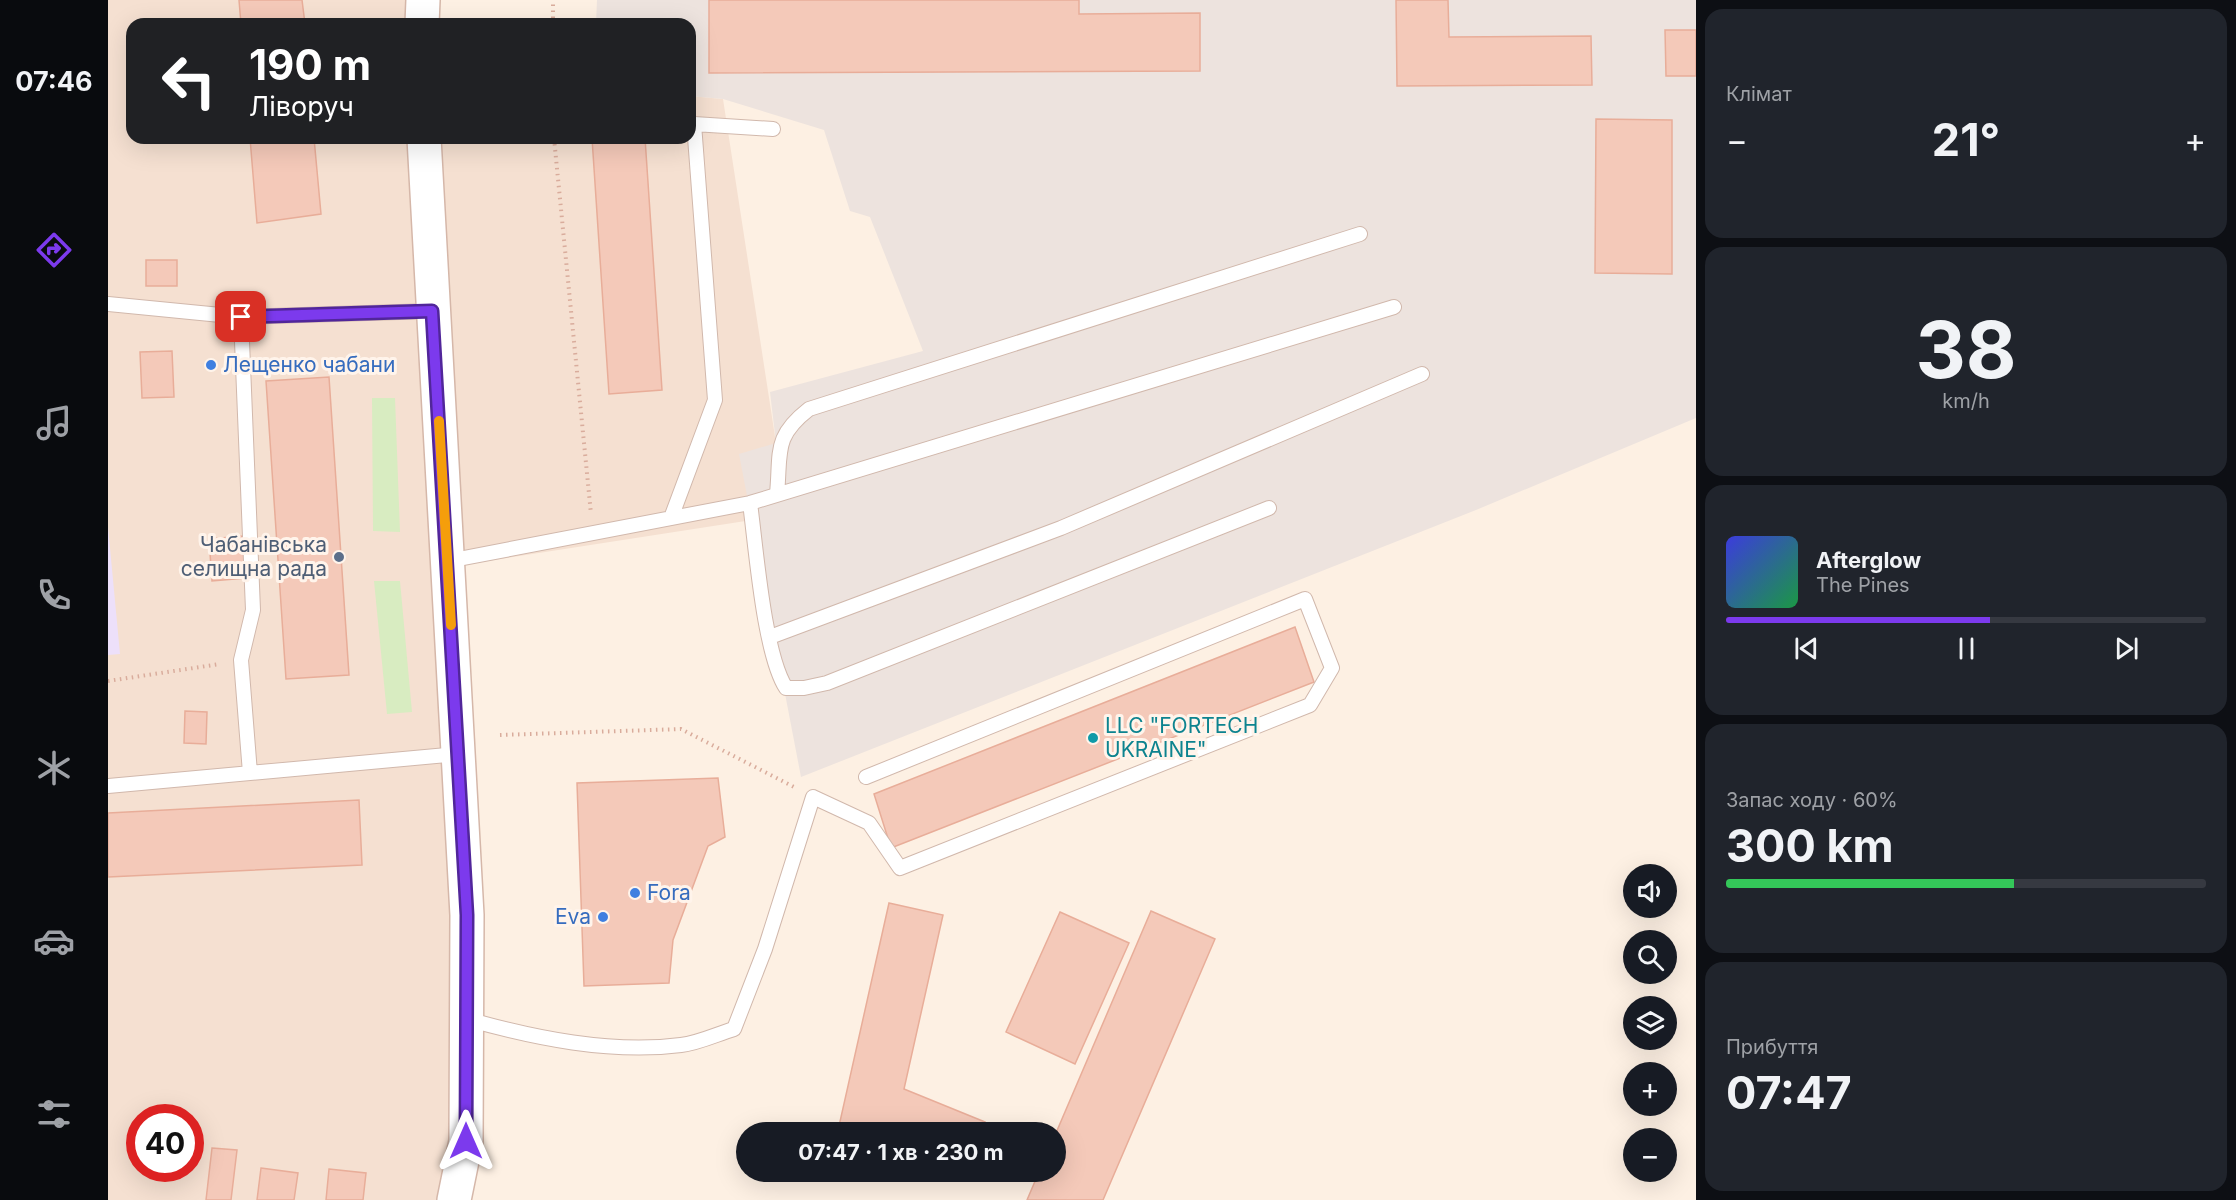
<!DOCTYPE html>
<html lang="uk">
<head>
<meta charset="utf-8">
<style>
	:root { --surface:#171b24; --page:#20242c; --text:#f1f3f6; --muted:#9ea1a6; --line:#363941; --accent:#7c3aed }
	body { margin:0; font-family:Inter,sans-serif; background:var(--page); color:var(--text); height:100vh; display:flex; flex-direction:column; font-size:22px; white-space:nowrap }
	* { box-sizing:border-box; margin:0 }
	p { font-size:20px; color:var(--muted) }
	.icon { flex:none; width:33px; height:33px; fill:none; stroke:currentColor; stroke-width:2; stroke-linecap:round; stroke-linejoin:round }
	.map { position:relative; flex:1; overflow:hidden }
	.sheet { display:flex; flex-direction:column; gap:9px; padding:9px; background:#0d0f14; width:540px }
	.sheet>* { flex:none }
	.guide { position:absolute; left:18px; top:18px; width:570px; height:126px; border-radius:18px; box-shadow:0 6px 24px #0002; background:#202124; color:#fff; overflow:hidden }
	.buttons { position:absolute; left:1515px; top:864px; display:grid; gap:12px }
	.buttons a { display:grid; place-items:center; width:54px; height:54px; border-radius:50%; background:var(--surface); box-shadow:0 6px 24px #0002; font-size:30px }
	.speed { position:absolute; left:18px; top:1104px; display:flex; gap:12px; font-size:30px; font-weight:700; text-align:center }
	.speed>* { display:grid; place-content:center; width:78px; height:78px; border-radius:50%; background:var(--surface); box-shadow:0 6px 24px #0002; line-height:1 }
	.speed .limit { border:9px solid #d22; background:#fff; color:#111 }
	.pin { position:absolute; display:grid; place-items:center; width:51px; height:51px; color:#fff; margin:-26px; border-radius:12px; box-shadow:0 3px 9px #0006 }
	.me { position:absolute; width:66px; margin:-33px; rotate:0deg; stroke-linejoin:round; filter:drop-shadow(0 0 4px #0008) }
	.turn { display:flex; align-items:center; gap:21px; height:126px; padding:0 24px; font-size:27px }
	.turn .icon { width:78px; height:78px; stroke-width:2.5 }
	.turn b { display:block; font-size:42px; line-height:51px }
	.big { font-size:45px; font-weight:700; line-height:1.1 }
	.sheet .widget { flex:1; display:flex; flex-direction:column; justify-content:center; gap:9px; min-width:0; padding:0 21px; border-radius:18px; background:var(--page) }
	.sheet .dial { align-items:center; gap:0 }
	.dial b { font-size:78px; line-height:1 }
	.song { display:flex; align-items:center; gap:18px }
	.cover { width:72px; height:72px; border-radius:9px; background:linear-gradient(135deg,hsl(240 70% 55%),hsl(140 70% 35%)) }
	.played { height:6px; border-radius:3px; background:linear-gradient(90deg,var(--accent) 55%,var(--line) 55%) }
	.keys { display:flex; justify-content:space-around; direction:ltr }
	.heat { display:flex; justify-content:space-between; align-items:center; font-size:33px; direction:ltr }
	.charge { height:9px; border-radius:4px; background:linear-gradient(90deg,#34c759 60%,var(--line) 0) }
	.trip { position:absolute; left:628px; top:1122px; width:330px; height:60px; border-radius:30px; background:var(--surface); box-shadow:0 6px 24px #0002; font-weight:700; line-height:60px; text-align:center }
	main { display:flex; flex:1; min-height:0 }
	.tab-bar { display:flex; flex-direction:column; width:108px; justify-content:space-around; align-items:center; background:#090b0e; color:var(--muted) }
	.tab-bar .icon { width:42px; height:42px }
	.tab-bar .current { color:var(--accent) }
	.tab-bar b { font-size:27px; color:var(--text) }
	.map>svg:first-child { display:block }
	.residential { fill:#f5e0d1; fill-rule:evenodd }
	.industrial { fill:#ede3de }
	.education { fill:#ede0fa }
	.green { fill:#d8ecc1 }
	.building { fill:#f4c9b9; stroke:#e8ad99; stroke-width:1.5 }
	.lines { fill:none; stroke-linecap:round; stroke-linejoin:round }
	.lane-casing { stroke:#d1b8ac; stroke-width:16 }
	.secondary-casing { stroke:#d5b7a9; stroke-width:36 }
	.path { stroke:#d9ac9c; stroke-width:4; stroke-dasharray:1.5 4.5; stroke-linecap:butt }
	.lane { stroke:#fff; stroke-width:14 }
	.secondary { stroke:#fff; stroke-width:33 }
	.route-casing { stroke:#51269a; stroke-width:15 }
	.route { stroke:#7c3aed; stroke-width:10 }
	.slow { stroke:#f59e0b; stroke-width:10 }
	.shop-dot { fill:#3f7fe0; stroke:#fff4eb; stroke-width:2 }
	.service-dot { fill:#5c6f8a; stroke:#fff4eb; stroke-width:2 }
	.culture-dot { fill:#0f9aa8; stroke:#fff4eb; stroke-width:2 }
	.labels { text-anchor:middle; stroke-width:6; stroke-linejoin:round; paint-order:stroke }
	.shop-label { font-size:21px; fill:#366cbe; stroke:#fff4eb; text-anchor:start }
	.service-label { font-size:21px; fill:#4e5e75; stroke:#fff4eb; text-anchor:end }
	.culture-label { font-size:21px; fill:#0d838f; stroke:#fff4eb; text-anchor:start }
</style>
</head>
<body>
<main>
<nav class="tab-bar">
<b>07:46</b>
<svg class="icon current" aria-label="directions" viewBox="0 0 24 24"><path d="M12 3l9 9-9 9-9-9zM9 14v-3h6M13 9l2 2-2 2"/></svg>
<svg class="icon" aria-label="music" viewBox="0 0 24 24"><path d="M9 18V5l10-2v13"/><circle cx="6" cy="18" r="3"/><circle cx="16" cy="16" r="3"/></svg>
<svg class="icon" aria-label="phone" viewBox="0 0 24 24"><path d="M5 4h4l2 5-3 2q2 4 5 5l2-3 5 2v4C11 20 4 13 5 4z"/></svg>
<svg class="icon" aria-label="climate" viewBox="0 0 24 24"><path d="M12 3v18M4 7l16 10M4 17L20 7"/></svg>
<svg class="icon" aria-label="car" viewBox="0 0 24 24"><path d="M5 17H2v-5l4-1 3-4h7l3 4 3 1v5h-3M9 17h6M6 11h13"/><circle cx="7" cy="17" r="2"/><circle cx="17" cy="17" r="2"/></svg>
<svg class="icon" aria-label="filters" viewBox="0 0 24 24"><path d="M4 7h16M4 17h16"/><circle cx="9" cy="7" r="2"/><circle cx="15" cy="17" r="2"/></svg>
</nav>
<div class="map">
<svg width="1588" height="1200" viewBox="0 0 1588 1200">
	<rect width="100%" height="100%" fill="#fdf0e3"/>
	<path class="residential" d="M0,0H315L314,24H24V138H582V96L615,99L668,443L644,520L340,567L346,1200H0ZM32,1118H82V1168H32Z"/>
	<path class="industrial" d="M489,0H1588V418L1368,510L693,777L631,454L668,443L662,392L815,351L762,217L742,211L716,130L615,99L582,96V24H488Z"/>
	<path class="education" d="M0,527L12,654L0,655Z"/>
	<path class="green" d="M264,398H287L292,532L265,531Z
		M266,581H292L304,712L279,714Z"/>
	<path class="building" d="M131,0H194L197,24H133Z
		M601,0H971V14L1092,13V71L601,73Z
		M1288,0H1340L1341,37L1483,36L1484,85L1289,86Z
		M1557,30H1588V76H1558Z
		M1488,119L1564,120V274L1487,273Z
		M142,138H206L213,214L149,223Z
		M484,138H537L554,390L501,394Z
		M38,260H69V286H38Z
		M64,351L66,397L34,398L32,352Z
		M221,377L241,675L178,679L158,381Z
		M135,536L138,578L104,581L101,539Z
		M1187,627L1206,682L783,848L766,794Z
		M77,711L99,712L98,744L76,743Z
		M610,778L617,837L600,846L565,940L561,983L476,986L469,783Z
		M251,800L254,865L0,877V813Z
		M781,903L835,915L796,1089L877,1122L873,1132H748L731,1126Z
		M1043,911L1107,939L995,1200H919L931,1172H948V1133Z
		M952,912L1021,943L967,1064L898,1032Z
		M104,1148L129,1150L123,1200H98Z
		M153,1168L190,1173L186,1200H149Z
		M221,1169L258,1173L255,1200H218Z"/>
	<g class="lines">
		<defs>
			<path id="lane" d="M0,304L133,317L324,311
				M133,317L145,610L133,660L142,773
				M669,494C673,452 665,437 701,409L1252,234
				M642,503C648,548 656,654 678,688H696L719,683L1161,508
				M563,518L607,400L586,124L665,129
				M340,561L642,503L1286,307
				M662,637L953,528L1314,374
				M0,786L350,754
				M359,1019C426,1038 503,1054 573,1045C591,1043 609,1034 626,1029L657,949L705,797L761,823L792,868L1202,705L1224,668L1197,599L758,777"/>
			<path id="secondary" d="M314,24L315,0
				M316,138L359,915L358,1141L346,1200"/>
		</defs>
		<use href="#lane" class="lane-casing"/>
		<use href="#secondary" class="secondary-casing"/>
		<path class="path" d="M445,24V0
			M446,138L483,514
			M0,681L112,664
			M392,735L573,729L688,788"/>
		<use href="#lane" class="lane"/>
		<use href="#secondary" class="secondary"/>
	</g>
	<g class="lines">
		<defs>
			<path id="route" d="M133,317L324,311L359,915L358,1141"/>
		</defs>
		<use href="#route" class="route-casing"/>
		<use href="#route" class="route"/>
		<path class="slow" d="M331,421L343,625"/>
	</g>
	<g class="shop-dot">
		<circle cx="103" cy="365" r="6"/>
		<circle cx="527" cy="893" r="6"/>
		<circle cx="495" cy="917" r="6"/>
	</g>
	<circle class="service-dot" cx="231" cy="557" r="6"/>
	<circle class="culture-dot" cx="985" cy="738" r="6"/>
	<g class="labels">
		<g class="shop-label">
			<text x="115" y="372">Лещенко чабани</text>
			<text x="539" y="900">Fora</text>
			<text x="483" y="924" text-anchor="end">Eva</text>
		</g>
		<g class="service-label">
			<text x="219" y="552">Чабанівська<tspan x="219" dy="24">селищна рада</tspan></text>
		</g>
		<g class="culture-label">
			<text x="997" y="733">LLC "FORTECH<tspan x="997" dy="24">UKRAINE"</tspan></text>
		</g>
	</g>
</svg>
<div class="buttons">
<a><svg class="icon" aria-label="sound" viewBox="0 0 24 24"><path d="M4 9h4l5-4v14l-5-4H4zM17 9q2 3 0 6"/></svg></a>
<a><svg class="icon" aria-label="search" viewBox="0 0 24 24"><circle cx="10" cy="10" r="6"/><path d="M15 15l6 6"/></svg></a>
<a><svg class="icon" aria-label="layers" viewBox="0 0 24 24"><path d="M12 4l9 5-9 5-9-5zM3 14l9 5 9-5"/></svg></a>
<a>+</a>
<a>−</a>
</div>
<div class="speed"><div class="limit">40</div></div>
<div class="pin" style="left:133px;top:317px;background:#d93025"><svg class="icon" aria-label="arrive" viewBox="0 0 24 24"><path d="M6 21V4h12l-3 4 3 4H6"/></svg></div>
<svg class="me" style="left:358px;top:1141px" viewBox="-20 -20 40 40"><path d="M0-17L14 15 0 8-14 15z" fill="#7c3aed" stroke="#fff" stroke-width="4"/></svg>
<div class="trip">07:47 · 1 хв · 230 m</div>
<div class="guide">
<div class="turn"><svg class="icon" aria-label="left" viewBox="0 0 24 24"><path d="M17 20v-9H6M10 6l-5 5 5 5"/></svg><div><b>190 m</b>Ліворуч</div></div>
</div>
</div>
<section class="sheet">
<div class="widget"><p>Клімат</p>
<div class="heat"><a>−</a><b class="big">21°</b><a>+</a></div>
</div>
<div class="widget dial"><b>38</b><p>km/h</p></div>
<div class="widget">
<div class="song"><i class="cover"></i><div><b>Afterglow</b><p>The Pines</p></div></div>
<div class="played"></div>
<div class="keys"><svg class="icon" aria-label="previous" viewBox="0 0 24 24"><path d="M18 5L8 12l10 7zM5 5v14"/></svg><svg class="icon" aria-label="pause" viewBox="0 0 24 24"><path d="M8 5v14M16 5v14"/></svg><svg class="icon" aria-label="next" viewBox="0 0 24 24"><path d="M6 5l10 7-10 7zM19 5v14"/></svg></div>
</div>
<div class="widget"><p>Запас ходу · 60%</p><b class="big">300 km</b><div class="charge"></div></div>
<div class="widget"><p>Прибуття</p><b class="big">07:47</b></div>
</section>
</main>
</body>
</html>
